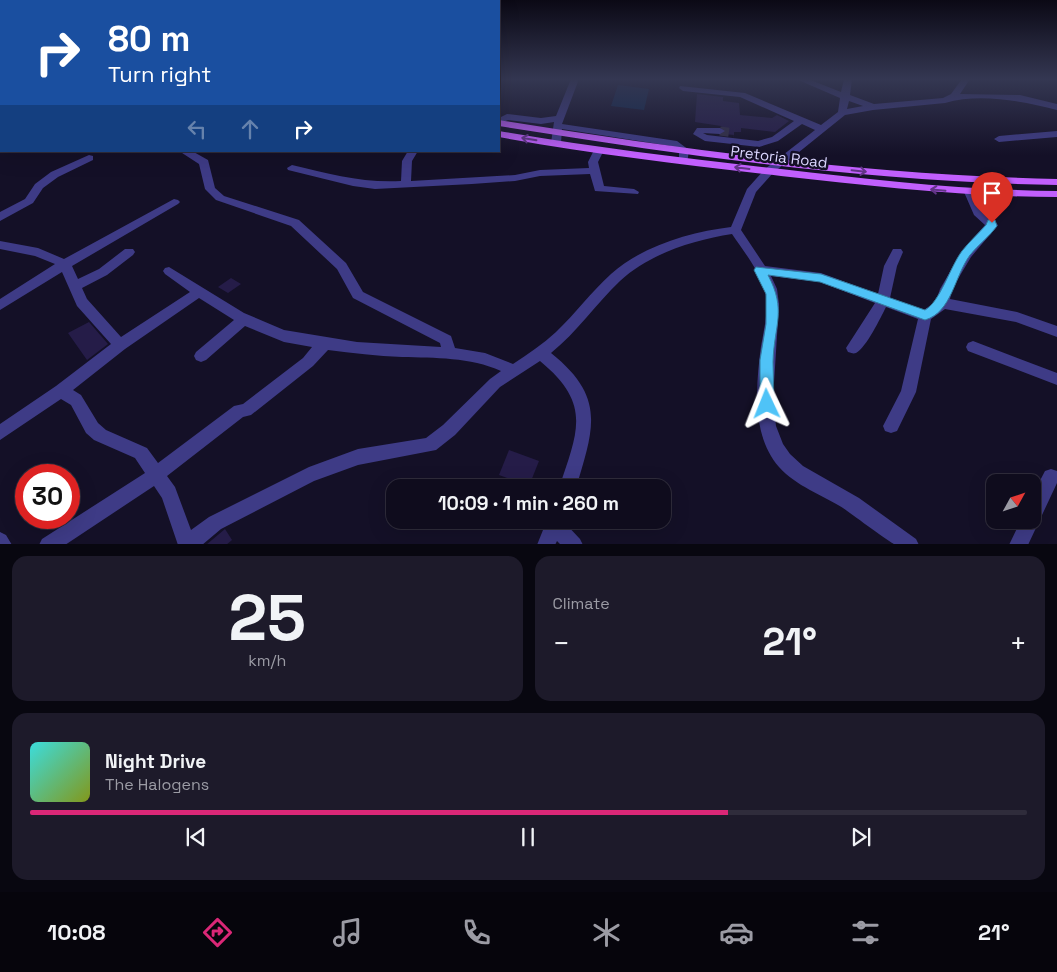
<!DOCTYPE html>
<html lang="en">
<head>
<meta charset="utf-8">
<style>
	:root { --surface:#0f0c1d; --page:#1d1a2a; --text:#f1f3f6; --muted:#9b9ba4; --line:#2f2c3b; --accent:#db2777 }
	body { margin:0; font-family:"Space Grotesk",sans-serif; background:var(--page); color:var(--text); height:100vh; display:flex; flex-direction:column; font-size:19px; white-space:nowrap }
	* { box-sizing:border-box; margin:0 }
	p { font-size:16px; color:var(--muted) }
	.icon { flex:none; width:28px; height:28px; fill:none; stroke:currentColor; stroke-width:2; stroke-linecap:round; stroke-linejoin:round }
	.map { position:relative; height:544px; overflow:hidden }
	.side { display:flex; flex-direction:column; gap:12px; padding:12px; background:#080710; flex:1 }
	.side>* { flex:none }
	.guide { position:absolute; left:0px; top:0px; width:500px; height:152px; box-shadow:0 5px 20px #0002,0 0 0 1px var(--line); background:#1a4fa0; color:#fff; overflow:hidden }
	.needle { width:32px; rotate:50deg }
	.controls { position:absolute; left:986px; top:474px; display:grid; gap:10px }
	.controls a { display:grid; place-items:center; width:55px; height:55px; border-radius:10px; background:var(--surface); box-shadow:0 5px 20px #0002,0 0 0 1px var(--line); font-size:25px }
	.speed { position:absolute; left:15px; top:464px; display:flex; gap:10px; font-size:25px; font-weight:700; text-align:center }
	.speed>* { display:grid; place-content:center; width:65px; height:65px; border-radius:50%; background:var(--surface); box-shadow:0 5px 20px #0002,0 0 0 1px var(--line); line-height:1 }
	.speed .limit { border:8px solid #d22; background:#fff; color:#111 }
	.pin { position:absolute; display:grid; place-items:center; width:42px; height:42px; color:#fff; margin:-51px -21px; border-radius:50% 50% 50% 0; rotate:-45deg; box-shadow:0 0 5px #0007 }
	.pin .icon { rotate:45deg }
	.me { position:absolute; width:55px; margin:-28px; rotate:358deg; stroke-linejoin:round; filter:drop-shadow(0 0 4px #0008) }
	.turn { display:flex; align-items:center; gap:18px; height:105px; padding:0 25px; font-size:22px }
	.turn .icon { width:65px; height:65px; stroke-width:2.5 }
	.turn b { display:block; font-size:35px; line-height:42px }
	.lanes { display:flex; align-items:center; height:48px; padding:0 25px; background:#0003; justify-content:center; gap:25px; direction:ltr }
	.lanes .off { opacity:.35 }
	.big { font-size:38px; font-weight:600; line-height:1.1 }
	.side .card { flex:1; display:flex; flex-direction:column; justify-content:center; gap:8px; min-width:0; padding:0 18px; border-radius:15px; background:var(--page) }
	.side .dial { align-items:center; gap:0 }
	.dial b { font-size:65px; line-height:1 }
	.song { display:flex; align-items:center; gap:15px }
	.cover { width:60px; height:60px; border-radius:8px; background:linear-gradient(135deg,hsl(180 70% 55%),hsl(70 70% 35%)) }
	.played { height:5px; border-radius:2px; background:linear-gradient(90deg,var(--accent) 70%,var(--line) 70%) }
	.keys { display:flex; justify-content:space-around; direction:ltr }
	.heat { display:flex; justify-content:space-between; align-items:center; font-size:28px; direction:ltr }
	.side .tiles { flex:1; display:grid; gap:12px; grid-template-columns:1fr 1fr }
	.card:last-child { grid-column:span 2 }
	.trip { position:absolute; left:386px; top:479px; width:285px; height:50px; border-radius:15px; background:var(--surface); box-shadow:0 5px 20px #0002,0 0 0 1px var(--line); font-weight:600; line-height:50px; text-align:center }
	.dock { display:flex; height:80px; justify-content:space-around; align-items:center; background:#06050c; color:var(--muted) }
	.dock .icon { width:35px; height:35px }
	.dock .on { color:var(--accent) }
	.dock b { font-size:22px; color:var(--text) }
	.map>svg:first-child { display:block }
	.water { fill:#0f274c }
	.building { fill:#251c48 }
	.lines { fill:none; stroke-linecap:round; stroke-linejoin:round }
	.minor-tunnel { stroke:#322e47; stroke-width:9; stroke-dasharray:9 5; stroke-linecap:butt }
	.minor { fill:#3e3b86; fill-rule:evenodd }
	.major { fill:#c15ffd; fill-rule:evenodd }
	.oneway { stroke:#623487 }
	.route { fill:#4fc3f7; stroke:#337fa1 }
	.labels { text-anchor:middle; stroke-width:5; stroke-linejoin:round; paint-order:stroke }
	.street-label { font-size:15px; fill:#dbd6ff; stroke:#141027 }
</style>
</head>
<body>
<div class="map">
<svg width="1057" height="545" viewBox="0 0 1057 545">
	<rect width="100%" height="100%" fill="#141027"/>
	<path class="water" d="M618,85L649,89L644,110L611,106Z"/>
	<path class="building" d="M697,94L723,97V101L739,103L740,115L772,118L777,115L789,121L775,132L741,128V132H734V135L724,134L727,130L721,126L695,122Z
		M231,278L241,284L228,293L218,287Z
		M89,322L108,344L87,360L68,333Z
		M509,450L539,461L529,486L499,475Z
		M225,529L232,540L226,545H206Z"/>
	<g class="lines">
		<path class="minor-tunnel" d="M720,131L734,133"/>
		<path class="minor" d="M571,79H579L562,124L677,141L689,150L687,164H679V151L671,146L562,129L561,143L556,146L551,143L554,122L541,124L508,120L499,124V118L507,114L541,118L556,116Z
			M796,79H808L841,92L844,79H852L850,95L874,104L943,98L951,94L962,79H970L960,94L1020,95L1057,104V110C1022,101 980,93 945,103L873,110L845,115L773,173L756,192L741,230L765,266L821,273L878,294L884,266L893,249H901L903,252L897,266L890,298L924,310L936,301L940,289L962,251L985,225L974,215L964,192L965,190H973L983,210L998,225L971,257L952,289L950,299L1017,312L1057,326V337L1016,322L945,309L931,319L916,392L897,431L891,433L885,431L883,426L901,391L918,319L886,307C881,317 866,348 856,353C853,354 852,353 848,352L846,348L875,303L820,282L771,276L777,289L779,304L773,399L776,426L783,444L790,454L803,466L859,498L916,539L919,545C912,545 903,545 896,545C890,543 852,514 843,508C822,495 796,486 779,467C751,435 756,385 761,346C764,330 768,313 766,297C763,275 744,252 732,234C693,240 649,254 620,281C596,304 577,332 551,353C606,397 594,428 576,488H559C578,431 592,404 540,361L500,387L455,435L436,450L358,465L314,481L221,529L202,545H178L162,498L154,486L65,545H39L42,539L145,473L135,458L94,440L86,433L71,405L61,399L0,440V424L56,386L111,344L77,306L62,272L0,310V299L55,264L35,256L0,249V241L38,248L64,259L174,199L178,200L180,202L178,204L72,266L78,279L99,269L125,249H133L135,252L133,255L107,275L82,288L87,299L121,337L190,292L165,274L163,271L165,268L169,267L244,313L284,330L357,342L441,347L440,343L353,298L337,269L291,226L216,200L205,189L199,164L179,151H192L208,160L215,188L224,196L299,220L346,263L363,292L451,336L455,348L485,353L513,364C528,354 543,344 556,332C575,314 591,292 611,274C642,246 690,232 731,227L747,189L765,169L815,130L802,124L778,141L759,147L705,141L693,134L697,128H720L725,131L720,134L703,133L707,135L758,141L772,137L794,121L740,97L683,91L679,88L680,86L745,93L821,125L838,112L840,98ZM849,101L863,106L847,109ZM199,298L234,320L196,352L194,356L196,360L201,362L206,360L245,326L284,342L312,347L303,358L243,404L234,406L158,463L147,448L106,430L98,423L81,395L73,390L125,349ZM328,350C352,353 377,356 402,357C435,358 470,357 501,371L490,379L443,425L426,438L358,449L309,467L209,517L191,530L175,487L167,476L243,417L251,415L313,366Z
			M0,87H1V93H0Z
			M1057,131V137L999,142L994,139L999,136Z
			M599,147L604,150L598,162L604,186L634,189L639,192L638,194L595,191L590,174L540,176L515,181L472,184L375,189L353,186L288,170L287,168L292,165C330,174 362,183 401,181L402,161L408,151H418L412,161L411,181L515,175L540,170L589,168L588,162L595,148Z
			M89,155L93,156V160L58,177L43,188L33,203L0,221V212L25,199L35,184L51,172Z
			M973,341L1057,373V385L968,351L966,347L968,343Z
			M1051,469L1057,471V483L1028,545H1009L1021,520H1032V496L1045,471Z
			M547,520H565L564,522L580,539L583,545H561L557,541L555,545H537Z
			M0,532L6,535L12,545H0Z"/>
		<path class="major" d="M499,120C684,150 870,175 1057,179V185C878,182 700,158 524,130L499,126Z
			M499,131C593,147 687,159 781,169C873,180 964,190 1057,191V197C964,197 873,186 781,176C687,165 592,154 499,137Z"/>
	</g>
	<defs><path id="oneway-shaft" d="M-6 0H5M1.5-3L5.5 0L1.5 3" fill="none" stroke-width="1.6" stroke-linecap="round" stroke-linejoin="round" transform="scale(1.25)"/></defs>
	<g class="oneway">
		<use href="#oneway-shaft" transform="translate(529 139) rotate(-171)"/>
		<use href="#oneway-shaft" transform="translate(742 168) rotate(-173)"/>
		<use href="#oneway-shaft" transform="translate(859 171) rotate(6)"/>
		<use href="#oneway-shaft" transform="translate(938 190) rotate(-175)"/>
	</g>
	<linearGradient id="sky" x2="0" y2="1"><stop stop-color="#0b0915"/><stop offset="0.51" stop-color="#343752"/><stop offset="1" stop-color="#343752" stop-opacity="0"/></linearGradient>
	<rect width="1057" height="155" fill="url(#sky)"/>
	<path class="route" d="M992,219L995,220L997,226C989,237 978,245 970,255C954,277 952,312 925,320L820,282L768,275C787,311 774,325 773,362C773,376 774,390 774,404L772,409L767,410L762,409L760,404V360L766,324V294L754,270L756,267L821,274L925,310C940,302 950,267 962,251C969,242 978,234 986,225L988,220Z"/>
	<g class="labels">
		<g class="street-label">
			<text transform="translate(779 157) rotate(7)" y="5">Pretoria Road</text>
		</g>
	</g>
</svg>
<div class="controls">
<a><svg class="needle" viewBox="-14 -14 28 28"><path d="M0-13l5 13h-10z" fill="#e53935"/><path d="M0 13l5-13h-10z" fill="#9b9ba4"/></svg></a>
</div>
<div class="speed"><div class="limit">30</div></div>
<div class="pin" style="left:992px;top:223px;background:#d93025"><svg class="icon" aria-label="arrive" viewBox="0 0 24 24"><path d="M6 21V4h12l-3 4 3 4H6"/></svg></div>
<svg class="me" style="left:767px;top:404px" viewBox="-20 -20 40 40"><path d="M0-17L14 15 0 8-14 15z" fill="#4fc3f7" stroke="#fff" stroke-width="4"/></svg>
<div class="trip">10:09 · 1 min · 260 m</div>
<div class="guide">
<div class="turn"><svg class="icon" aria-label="right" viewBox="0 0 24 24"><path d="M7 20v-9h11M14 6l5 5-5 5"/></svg><div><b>80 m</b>Turn right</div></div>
<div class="lanes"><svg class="icon off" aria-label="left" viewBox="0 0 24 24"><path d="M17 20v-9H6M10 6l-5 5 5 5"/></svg><svg class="icon off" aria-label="ahead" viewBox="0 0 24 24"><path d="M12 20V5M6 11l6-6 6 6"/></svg><svg class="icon" aria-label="right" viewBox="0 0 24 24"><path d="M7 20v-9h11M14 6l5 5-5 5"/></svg></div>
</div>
</div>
<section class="side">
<div class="tiles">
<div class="card dial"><b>25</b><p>km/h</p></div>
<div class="card"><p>Climate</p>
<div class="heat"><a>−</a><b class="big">21°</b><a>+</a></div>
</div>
<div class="card">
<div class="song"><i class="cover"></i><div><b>Night Drive</b><p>The Halogens</p></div></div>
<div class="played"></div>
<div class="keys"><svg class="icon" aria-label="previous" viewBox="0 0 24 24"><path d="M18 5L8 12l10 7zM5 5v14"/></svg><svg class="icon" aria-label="pause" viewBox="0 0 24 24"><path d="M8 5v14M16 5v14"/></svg><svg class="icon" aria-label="next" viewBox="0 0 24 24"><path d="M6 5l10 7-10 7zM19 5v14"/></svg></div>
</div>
</div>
</section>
<nav class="dock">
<b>10:08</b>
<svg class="icon on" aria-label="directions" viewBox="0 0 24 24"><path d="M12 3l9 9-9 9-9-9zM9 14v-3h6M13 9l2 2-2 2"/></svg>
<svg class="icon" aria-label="music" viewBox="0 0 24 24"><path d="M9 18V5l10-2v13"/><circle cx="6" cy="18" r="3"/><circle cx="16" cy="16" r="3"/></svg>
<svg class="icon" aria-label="phone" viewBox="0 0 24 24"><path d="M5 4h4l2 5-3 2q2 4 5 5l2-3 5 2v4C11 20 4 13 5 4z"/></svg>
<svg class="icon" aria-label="climate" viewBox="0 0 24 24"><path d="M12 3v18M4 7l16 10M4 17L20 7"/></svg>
<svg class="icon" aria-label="car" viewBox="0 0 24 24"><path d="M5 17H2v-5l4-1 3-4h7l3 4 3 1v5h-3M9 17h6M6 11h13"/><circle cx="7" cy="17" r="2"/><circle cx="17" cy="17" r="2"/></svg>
<svg class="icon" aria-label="filters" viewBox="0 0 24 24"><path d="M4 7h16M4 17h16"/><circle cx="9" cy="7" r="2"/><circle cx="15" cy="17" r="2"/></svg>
<b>21°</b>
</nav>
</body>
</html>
